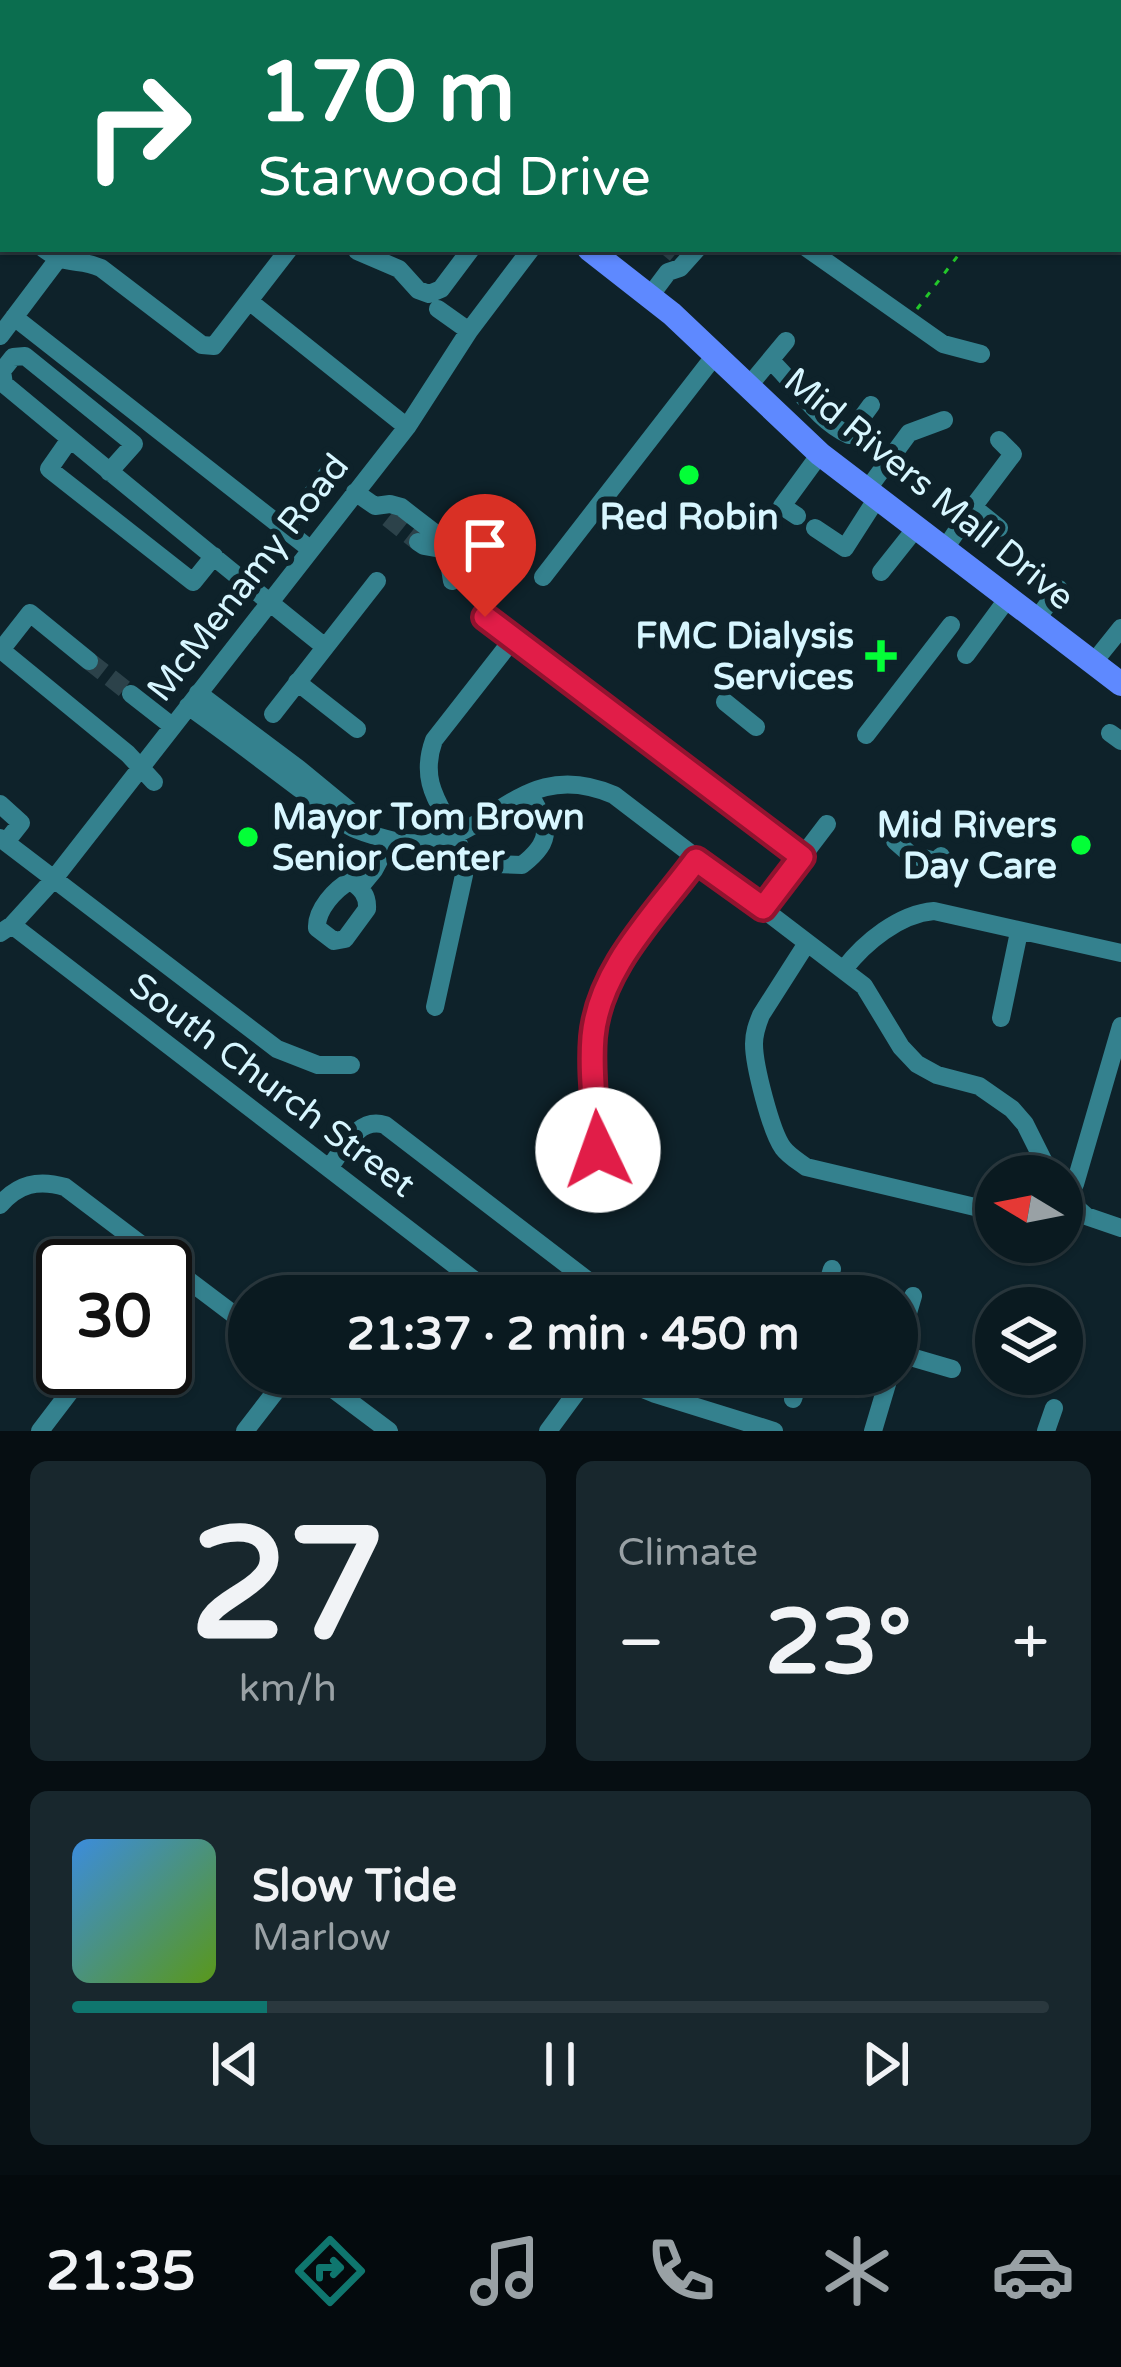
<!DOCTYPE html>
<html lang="en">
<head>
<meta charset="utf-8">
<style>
	:root { --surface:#0a1a20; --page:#18272d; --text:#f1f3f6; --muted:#99a1a5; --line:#2a383e; --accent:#0f766e }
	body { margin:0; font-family:"Varela Round",sans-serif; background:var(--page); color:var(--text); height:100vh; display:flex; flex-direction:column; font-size:45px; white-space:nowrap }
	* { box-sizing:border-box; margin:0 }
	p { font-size:39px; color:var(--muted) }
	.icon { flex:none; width:66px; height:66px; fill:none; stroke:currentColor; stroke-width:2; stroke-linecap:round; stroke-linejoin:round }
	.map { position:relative; height:1431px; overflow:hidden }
	.details { display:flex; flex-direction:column; gap:30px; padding:30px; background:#060e12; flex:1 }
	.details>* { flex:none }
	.guide { position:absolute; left:0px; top:0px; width:1122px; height:252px; box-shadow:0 3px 9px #0004,0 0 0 3px var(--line); background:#0b6e4f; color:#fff; overflow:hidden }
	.needle { width:78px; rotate:280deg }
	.controls { position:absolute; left:975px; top:1155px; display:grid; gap:24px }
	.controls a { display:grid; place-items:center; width:108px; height:108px; border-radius:50%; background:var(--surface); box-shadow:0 3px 9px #0004,0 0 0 3px var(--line); font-size:60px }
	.speed { position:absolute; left:36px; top:1239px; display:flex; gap:24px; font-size:60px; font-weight:700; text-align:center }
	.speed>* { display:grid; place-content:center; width:156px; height:156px; border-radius:50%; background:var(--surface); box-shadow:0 3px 9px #0004,0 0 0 3px var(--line); line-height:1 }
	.speed .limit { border:6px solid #111; border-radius:18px; background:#fff; color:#111 }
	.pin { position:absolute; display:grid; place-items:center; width:102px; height:102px; color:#fff; margin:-123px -51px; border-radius:50% 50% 50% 0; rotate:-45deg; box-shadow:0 0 12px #0007 }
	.pin .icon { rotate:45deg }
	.me { position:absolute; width:132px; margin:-66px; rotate:357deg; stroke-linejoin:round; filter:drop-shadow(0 0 9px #0008) }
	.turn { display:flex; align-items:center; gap:42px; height:252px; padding:0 60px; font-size:54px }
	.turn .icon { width:156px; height:156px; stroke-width:2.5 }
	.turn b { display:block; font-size:84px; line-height:102px }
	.big { font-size:90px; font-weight:800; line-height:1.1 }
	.details .tile { flex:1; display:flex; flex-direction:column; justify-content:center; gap:18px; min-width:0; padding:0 42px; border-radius:18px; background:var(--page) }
	.details .dial { align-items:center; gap:0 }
	.dial b { font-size:156px; line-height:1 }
	.song { display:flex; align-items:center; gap:36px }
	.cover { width:144px; height:144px; border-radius:18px; background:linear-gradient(135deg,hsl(210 70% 55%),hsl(90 70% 35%)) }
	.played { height:12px; border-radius:6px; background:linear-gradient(90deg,var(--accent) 20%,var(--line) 20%) }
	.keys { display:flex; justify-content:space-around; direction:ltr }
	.heat { display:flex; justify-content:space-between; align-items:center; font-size:66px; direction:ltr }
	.details .tiles { flex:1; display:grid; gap:30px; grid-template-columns:1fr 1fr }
	.tile:last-child { grid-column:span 2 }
	.trip { position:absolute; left:228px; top:1275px; width:690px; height:120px; border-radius:60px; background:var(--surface); box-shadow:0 3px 9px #0004,0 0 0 3px var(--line); font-weight:800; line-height:120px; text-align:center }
	.menu { display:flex; height:192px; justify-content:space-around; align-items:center; background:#040a0d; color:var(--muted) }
	.menu .icon { width:84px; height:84px }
	.menu .active { color:var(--accent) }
	.menu b { font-size:54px; color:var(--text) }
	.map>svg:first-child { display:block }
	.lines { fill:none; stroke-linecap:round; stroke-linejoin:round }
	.minor-tunnel { stroke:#2c424a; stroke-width:18; stroke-dasharray:18 9; stroke-linecap:butt }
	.path { stroke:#23c72a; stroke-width:3; stroke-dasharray:6 9; stroke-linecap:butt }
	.minor { stroke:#34818e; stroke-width:18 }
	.major { stroke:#5e89ff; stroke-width:24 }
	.route-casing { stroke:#92132f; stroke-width:30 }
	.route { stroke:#e11d48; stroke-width:21 }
	.poi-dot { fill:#03ff37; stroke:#0e222a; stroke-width:4.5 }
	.labels { text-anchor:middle; stroke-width:12; stroke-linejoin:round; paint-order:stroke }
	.street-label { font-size:36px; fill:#d7f6ff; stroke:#0e222a }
	.poi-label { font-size:36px; font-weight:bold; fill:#d7f6ff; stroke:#0e222a; text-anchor:end }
</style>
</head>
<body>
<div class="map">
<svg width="1121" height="1431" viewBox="0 0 1121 1431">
	<rect width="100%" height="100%" fill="#0e222a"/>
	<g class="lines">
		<path class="minor-tunnel" d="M663,255L668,249
			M388,518L418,542
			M89,661L131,694"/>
		<path class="path" d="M981,3L982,0
			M1119,231H1121
			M917,309L963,249"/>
		<path class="minor" d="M106,0L110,3
			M199,0L204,3
			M923,0L927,3
			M34,3L36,0
			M64,3L66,0
			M123,3L125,0
			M479,3L481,0
			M678,3L681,0
			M748,3L750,0
			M1017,3V0
			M1070,3V0
			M0,36L3,34
			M0,67L3,65
			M0,160L3,184
			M0,217L3,219
			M44,249C70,268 77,257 101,268L202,345L214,346L289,249
			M808,249L943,344L981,354
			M357,251L399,269L418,290L429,294L441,289L471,249
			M650,296L668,272L680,268L697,249
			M249,301L407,427
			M438,309L469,331
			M14,317L310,549
			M0,336L58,259
			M771,361C797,385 816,420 849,435L871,405
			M747,388L786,341
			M70,439L49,469L193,582L214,556
			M109,472L134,444L25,356L13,357L2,371L4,384C110,472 217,560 325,647
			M867,490L909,433L944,420
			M355,492L375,506L390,504L401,507L436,534L447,550L452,581
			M973,507L1013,454L999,440
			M797,516L782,506L820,454
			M815,528L845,548L877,498
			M285,529L331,469
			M418,542L424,546L447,550
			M944,550L973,507L999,528
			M881,572L916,528
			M543,577L716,354
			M485,617L802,857
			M1036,620L1059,589
			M966,655L1008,598
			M89,661L30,613L1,650L128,754L154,782
			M1093,663L1121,628
			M297,682L357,729
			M198,693L299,769L367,825
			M131,694L172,726
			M725,702L756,727
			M188,706C226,733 263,761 300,789C317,801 334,819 353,828C364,833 394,842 406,843C489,850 517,753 614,795L864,986L901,1047L917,1064L937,1075L979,1086L1012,1109L1025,1124L1051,1176
			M273,714L377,581
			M1110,733L1121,741
			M866,735L951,625
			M0,804L21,823L6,842
			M0,838L277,1049L318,1065H351
			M895,841L911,855L936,861L941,856
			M464,863L522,865C555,839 548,826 529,793
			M350,881C361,888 368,895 367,909L345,939L334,941L317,928C316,910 335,889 350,881Z
			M360,887L374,870L390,840
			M763,908L827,824
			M12,925L495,1296
			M0,933L12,925L53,880L407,427L469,331L531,249
			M807,943L761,1015C757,1025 754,1033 754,1044C754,1065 771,1132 783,1148C789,1156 798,1161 806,1167L996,1212
			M844,969C865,942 899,914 934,911L1121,953
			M435,1007L464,875C466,821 412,800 434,740L513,639
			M1001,1018L1019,932
			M598,1150C595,1113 590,1074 593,1037C599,969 657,912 696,860
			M329,1168C344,1149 358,1116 385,1125L608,1296
			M1062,1195L1086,1216L1121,1228
			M1062,1196L1075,1184L1121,1026
			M0,1205C18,1184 38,1179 65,1187L249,1326
			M689,1290L707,1296
			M824,1296L832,1269
			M897,1350L913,1296
			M897,1353L952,1369
			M313,1374L389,1431
			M606,1374L655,1394L774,1431
			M793,1399L801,1374
			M40,1431L88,1368
			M245,1431L289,1374
			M548,1431L576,1393L584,1374
			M873,1431L890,1374
			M1046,1431L1054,1408"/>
		<path class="major" d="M272,0L277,3
			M589,249L672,314L820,454L1121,684"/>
	</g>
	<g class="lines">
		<defs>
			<path id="route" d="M485,617L802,857L763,908L696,860C657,913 599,968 593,1037C590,1074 596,1113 598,1150"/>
		</defs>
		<use href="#route" class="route-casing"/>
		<use href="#route" class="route"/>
	</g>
	<g class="poi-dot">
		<circle cx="689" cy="475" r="12"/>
		<path d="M875 638h12v12h12v12h-12v12h-12v-12h-12v-12h12z"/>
		<circle cx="248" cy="837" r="12"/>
		<circle cx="1081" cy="845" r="12"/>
	</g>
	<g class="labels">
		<g class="street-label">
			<text transform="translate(930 488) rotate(39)" y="13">Mid Rivers Mall Drive</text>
			<text transform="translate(247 577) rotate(-52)" y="13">McMenamy Road</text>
			<text transform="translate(273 1084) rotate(37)" y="13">South Church Street</text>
		</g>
		<g class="poi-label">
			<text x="689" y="529" text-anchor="middle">Red Robin</text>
			<text x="854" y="648">FMC Dialysis<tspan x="854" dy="41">Services</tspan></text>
			<text x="272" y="829" text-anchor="start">Mayor Tom Brown<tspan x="272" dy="41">Senior Center</tspan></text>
			<text x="1057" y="837">Mid Rivers<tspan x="1057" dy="41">Day Care</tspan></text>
		</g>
	</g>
</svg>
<div class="controls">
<a><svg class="needle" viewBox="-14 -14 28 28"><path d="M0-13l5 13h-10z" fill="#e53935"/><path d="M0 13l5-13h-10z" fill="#99a1a5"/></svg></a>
<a><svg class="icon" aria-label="layers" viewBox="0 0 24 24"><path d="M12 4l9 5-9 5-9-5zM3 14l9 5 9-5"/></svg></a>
</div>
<div class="speed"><div class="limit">30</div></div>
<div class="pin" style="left:485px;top:617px;background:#d93025"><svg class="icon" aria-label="arrive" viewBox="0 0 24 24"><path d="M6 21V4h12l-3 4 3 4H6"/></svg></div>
<svg class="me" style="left:598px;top:1150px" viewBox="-20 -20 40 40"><circle r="19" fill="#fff"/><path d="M0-13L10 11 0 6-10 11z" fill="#e11d48"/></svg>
<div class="trip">21:37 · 2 min · 450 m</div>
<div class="guide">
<div class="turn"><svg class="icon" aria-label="right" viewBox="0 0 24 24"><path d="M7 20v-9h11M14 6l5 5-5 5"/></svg><div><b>170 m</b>Starwood Drive</div></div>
</div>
</div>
<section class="details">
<div class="tiles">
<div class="tile dial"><b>27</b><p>km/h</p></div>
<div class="tile"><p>Climate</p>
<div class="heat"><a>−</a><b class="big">23°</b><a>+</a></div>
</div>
<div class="tile">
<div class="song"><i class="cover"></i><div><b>Slow Tide</b><p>Marlow</p></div></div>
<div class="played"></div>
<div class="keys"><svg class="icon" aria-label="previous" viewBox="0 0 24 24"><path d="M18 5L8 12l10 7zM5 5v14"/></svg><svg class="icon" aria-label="pause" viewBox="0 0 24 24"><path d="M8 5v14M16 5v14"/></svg><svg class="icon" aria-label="next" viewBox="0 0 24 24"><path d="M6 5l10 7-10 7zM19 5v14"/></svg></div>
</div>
</div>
</section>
<nav class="menu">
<b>21:35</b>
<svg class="icon active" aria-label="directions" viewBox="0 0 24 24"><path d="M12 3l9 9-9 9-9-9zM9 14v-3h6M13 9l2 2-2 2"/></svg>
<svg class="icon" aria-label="music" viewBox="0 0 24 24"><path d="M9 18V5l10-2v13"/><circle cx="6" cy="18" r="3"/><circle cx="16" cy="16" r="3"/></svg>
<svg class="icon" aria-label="phone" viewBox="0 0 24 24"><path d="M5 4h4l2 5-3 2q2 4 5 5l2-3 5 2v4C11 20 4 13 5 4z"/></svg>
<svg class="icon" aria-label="climate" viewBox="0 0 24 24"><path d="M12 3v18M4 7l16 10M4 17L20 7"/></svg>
<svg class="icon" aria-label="car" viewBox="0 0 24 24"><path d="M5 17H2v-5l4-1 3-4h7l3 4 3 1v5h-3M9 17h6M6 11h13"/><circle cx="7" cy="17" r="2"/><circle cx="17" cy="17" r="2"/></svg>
</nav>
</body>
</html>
